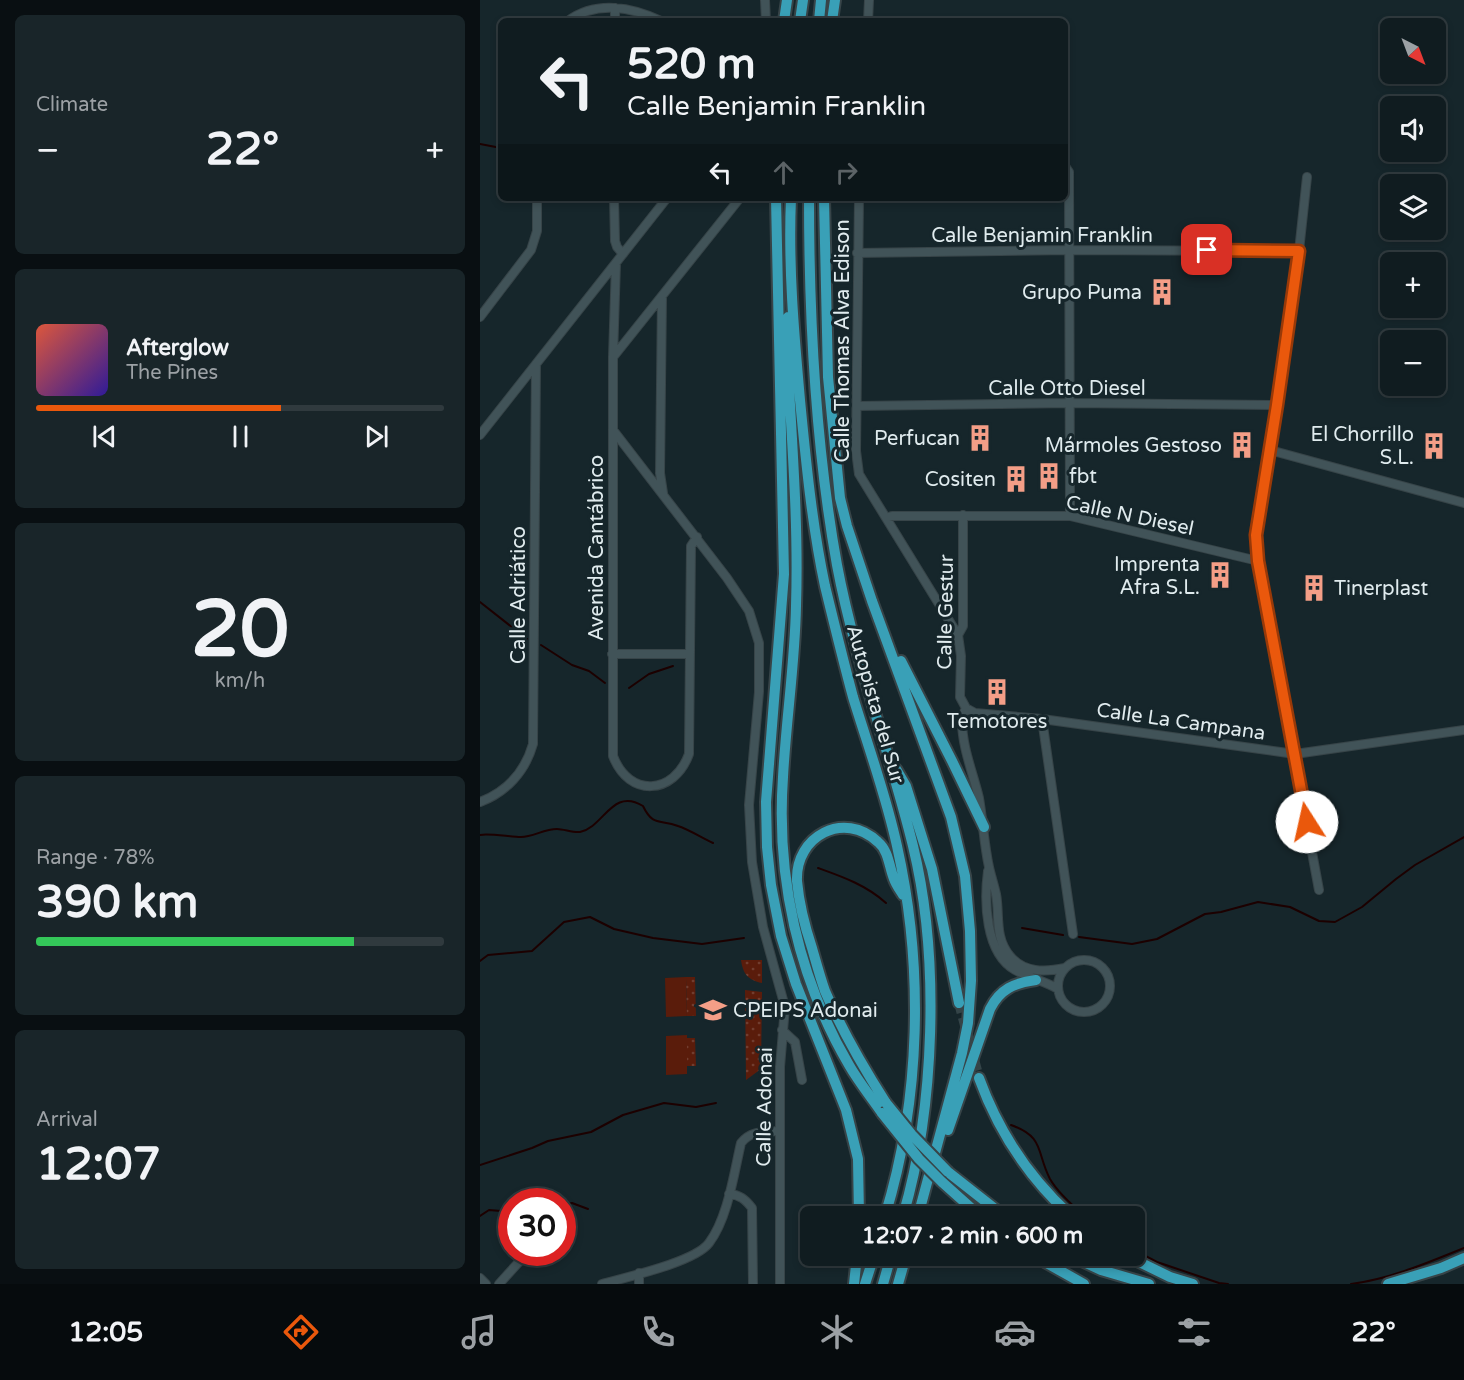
<!DOCTYPE html>
<html lang="en">
<head>
<meta charset="utf-8">
<style>
	:root { --surface:#101c20; --page:#192529; --text:#f1f3f6; --muted:#9ca1a5; --line:#303a3e; --accent:#ea580c }
	body { margin:0; font-family:"Varela Round",sans-serif; background:var(--page); color:var(--text); height:100vh; display:flex; flex-direction:column; font-size:22px; white-space:nowrap }
	* { box-sizing:border-box; margin:0 }
	p { font-size:20px; color:var(--muted) }
	.icon { flex:none; width:33px; height:33px; fill:none; stroke:currentColor; stroke-width:2; stroke-linecap:round; stroke-linejoin:round }
	.map { position:relative; flex:1; overflow:hidden }
	.details { display:flex; flex-direction:column; gap:15px; padding:15px; background:#090f12; width:480px }
	.details>* { flex:none }
	.banner { position:absolute; left:18px; top:18px; width:570px; height:183px; border-radius:9px; box-shadow:0 3px 9px #0003,0 0 0 2px var(--line); background:#101c20; color:var(--text); overflow:hidden }
	.needle { width:39px; rotate:138deg }
	.tools { position:absolute; left:900px; top:18px; display:grid; gap:12px }
	.tools a { display:grid; place-items:center; width:66px; height:66px; border-radius:9px; background:var(--surface); box-shadow:0 3px 9px #0003,0 0 0 2px var(--line); font-size:30px }
	.speed { position:absolute; left:18px; top:1188px; display:flex; gap:12px; font-size:30px; font-weight:700; text-align:center }
	.speed>* { display:grid; place-content:center; width:78px; height:78px; border-radius:50%; background:var(--surface); box-shadow:0 3px 9px #0003,0 0 0 2px var(--line); line-height:1 }
	.speed .limit { border:9px solid #d22; background:#fff; color:#111 }
	.pin { position:absolute; display:grid; place-items:center; width:51px; height:51px; color:#fff; margin:-26px; border-radius:12px; box-shadow:0 3px 9px #0006 }
	.me { position:absolute; width:66px; margin:-33px; rotate:350deg; stroke-linejoin:round; filter:drop-shadow(0 0 4px #0008) }
	.turn { display:flex; align-items:center; gap:21px; height:126px; padding:0 30px; font-size:27px }
	.turn .icon { width:78px; height:78px; stroke-width:2.5 }
	.turn b { display:block; font-size:42px; line-height:51px }
	.lanes { display:flex; align-items:center; height:57px; padding:0 30px; background:#0003; justify-content:center; gap:30px; direction:ltr }
	.lanes .off { opacity:.35 }
	.big { font-size:45px; font-weight:800; line-height:1.1 }
	.details .tile { flex:1; display:flex; flex-direction:column; justify-content:center; gap:9px; min-width:0; padding:0 21px; border-radius:9px; background:var(--page) }
	.details .dial { align-items:center; gap:0 }
	.dial b { font-size:78px; line-height:1 }
	.song { display:flex; align-items:center; gap:18px }
	.cover { width:72px; height:72px; border-radius:9px; background:linear-gradient(135deg,hsl(10 70% 55%),hsl(250 70% 35%)) }
	.played { height:6px; border-radius:3px; background:linear-gradient(90deg,var(--accent) 60%,var(--line) 60%) }
	.keys { display:flex; justify-content:space-around; direction:ltr }
	.heat { display:flex; justify-content:space-between; align-items:center; font-size:33px; direction:ltr }
	.charge { height:9px; border-radius:4px; background:linear-gradient(90deg,#34c759 78%,var(--line) 0) }
	.trip { position:absolute; left:320px; top:1206px; width:345px; height:60px; border-radius:9px; background:var(--surface); box-shadow:0 3px 9px #0003,0 0 0 2px var(--line); font-weight:800; line-height:60px; text-align:center }
	.dock { display:flex; height:96px; justify-content:space-around; align-items:center; background:#060b0d; color:var(--muted) }
	.dock .icon { width:42px; height:42px }
	.dock .on { color:var(--accent) }
	.dock b { font-size:27px; color:var(--text) }
	main { display:flex; flex:1; min-height:0 }
	.map>svg:first-child { display:block }
	.grass { fill:#5a1c0b }
	.garden { fill:url(#garden-dots) }
	.lines { fill:none; stroke-linecap:round; stroke-linejoin:round }
	.stream { stroke:#1c0000; stroke-width:2 }
	.highway-tunnel { stroke:#344448; stroke-width:10; stroke-dasharray:10 5; stroke-linecap:butt }
	.minor-casing { stroke:#374448; stroke-width:10 }
	.highway-casing { stroke:#374448; stroke-width:14 }
	.minor { stroke:#415358; stroke-width:8 }
	.highway { stroke:#39a0b7; stroke-width:10 }
	.highway-bridge-casing { stroke:#374448; stroke-width:14; stroke-linecap:butt }
	.highway-bridge { stroke:#39a0b7; stroke-width:10 }
	.route-casing { stroke:#983908; stroke-width:15 }
	.route { stroke:#ea580c; stroke-width:10 }
	.labels { text-anchor:middle; stroke-width:6; stroke-linejoin:round; paint-order:stroke }
	.street-label { font-size:20px; fill:#e0ebee; stroke:#16262b }
	.poi-label { font-size:20px; fill:#e0ebee; stroke:#16262b; text-anchor:end }
</style>
</head>
<body>
<main>
<section class="details">
<div class="tile"><p>Climate</p>
<div class="heat"><a>−</a><b class="big">22°</b><a>+</a></div>
</div>
<div class="tile">
<div class="song"><i class="cover"></i><div><b>Afterglow</b><p>The Pines</p></div></div>
<div class="played"></div>
<div class="keys"><svg class="icon" aria-label="previous" viewBox="0 0 24 24"><path d="M18 5L8 12l10 7zM5 5v14"/></svg><svg class="icon" aria-label="pause" viewBox="0 0 24 24"><path d="M8 5v14M16 5v14"/></svg><svg class="icon" aria-label="next" viewBox="0 0 24 24"><path d="M6 5l10 7-10 7zM19 5v14"/></svg></div>
</div>
<div class="tile dial"><b>20</b><p>km/h</p></div>
<div class="tile"><p>Range · 78%</p><b class="big">390 km</b><div class="charge"></div></div>
<div class="tile"><p>Arrival</p><b class="big">12:07</b></div>
</section>
<div class="map">
<svg width="984" height="1284" viewBox="0 0 984 1284">
	<defs>
		<pattern id="garden-dots" width="8" height="8" patternUnits="userSpaceOnUse" patternTransform="scale(1.5)"><rect width="8" height="8" fill="#5a1c0b"/><path d="M2 2h.1M6 6h.1" fill="none" stroke="#713d2f" stroke-width="1.8" stroke-linecap="round"/></pattern>
	</defs>
	<rect width="100%" height="100%" fill="#16262b"/>
	<path class="grass" d="M206,977L207,1016L186,1017L185,978Z
		M207,1035V1074L186,1075V1036Z"/>
	<path class="garden" d="M261,960H282V983C268,980 263,974 261,960Z
		M206,977H215L216,1016H207Z
		M265,990L282,992L281,1069L266,1080Z
		M207,1038H215L216,1066H207Z"/>
	<g class="lines">
		<path class="stream" d="M0,144L21,148
			M0,602L47,639
			M61,645L92,665L109,671L125,683
			M149,688L169,674L193,666
			M0,835C8,833 31,837 41,837C53,837 64,829 77,829C84,829 93,833 100,832C124,827 132,787 163,806C173,827 180,819 198,826C210,830 222,838 233,843
			M338,868C363,877 386,885 406,903
			M542,928L583,935
			M599,937L652,944L677,939L725,914L741,912L778,902L810,907L839,921L855,922L882,907L916,879L935,865L984,837
			M0,961L8,955L52,951L84,922L110,917L134,929L173,938L222,944L264,938
			M531,1125C565,1137 556,1152 570,1179C578,1193 593,1206 605,1216
			M0,1165L52,1148L68,1141L111,1132L143,1115L184,1103L216,1107L236,1103
			M82,1206L92,1203L108,1209
			M0,1216L9,1210L32,1212
			M654,1250L677,1262L739,1283L748,1284
			M871,1284C910,1279 947,1263 984,1248"/>
		<path class="highway-tunnel" d="M479,1003L499,1078"/>
		<defs>
			<path id="minor" d="M285,0L286,21
				M88,21C116,0 152,7 181,21
				M135,21V8
				M388,21L389,0
				M585,166L589,172L590,516
				M827,177L819,251L797,405L776,535L778,561L839,890
				M134,198L135,241L137,247L143,254
				M379,198L376,451L379,474L478,635
				M377,253L589,250L819,251
				M136,263L133,357V756C149,798 194,795 209,754L211,546L217,537
				M182,296L180,473L183,493
				M0,317L51,250L57,231V198
				M134,356L260,198
				M377,406L590,403L797,405
				M133,430L247,578L269,611L279,643V692L269,805L272,862L283,927L305,1007L300,1067V1284
				M0,435L187,198
				M790,450L984,503
				M483,515V626L478,635L481,656L480,697L486,708
				M406,518L412,516H590L778,561
				M132,654H209
				M486,708L495,713L562,719L815,754L984,730
				M486,708C484,712 482,717 482,721C482,747 493,773 499,798C503,821 504,844 509,867C511,876 514,885 516,894C520,915 514,937 530,956C544,973 565,972 585,968
				M562,719L593,934
				M0,802C26,792 45,772 53,744L56,364
				M508,871C504,901 505,953 535,970C549,978 565,981 578,989
				M578 986a26 26 0 1 1 52 0a26 26 0 1 1-52 0Z
				M302,1030L315,1042L322,1080
				M249,1194C260,1195 265,1199 272,1208L273,1284
				M0,1278L6,1284
				M19,1284L48,1252
				M122,1284C147,1277 215,1262 229,1243C248,1218 254,1173 261,1143C271,1130 285,1132 300,1131
				M159,1284V1273"/>
			<path id="highway" d="M304,21L307,0
				M320,21L323,0
				M339,21L341,0
				M352,21L355,0
				M296,198L304,574L286,802L287,847L291,885L301,936L316,984L366,1110L378,1159L379,1216
				M311,198C308,266 314,333 320,400C326,462 332,525 345,586C354,623 363,660 373,697C388,746 406,795 417,846C444,967 441,1098 405,1216
				M329,198C329,321 335,444 357,565C375,661 410,752 433,846C460,957 455,1107 423,1216
				M344,198L348,377L360,498L367,526L392,601L471,817L485,876L490,931L491,981L488,1023L482,1053L438,1216
				M308,317L306,330C310,422 319,514 316,606C315,663 306,720 303,777C296,877 318,978 369,1065C378,1081 391,1097 402,1113
				M421,661L472,761L504,827
				M416,769L426,786L452,869L479,1003
				M499,1078C519,1133 548,1177 591,1216
				M406,1103C383,1067 362,1031 345,991C340,977 336,962 332,948C325,927 319,903 317,881C315,836 364,810 398,842C409,851 409,867 414,879C416,885 420,890 423,895
				M468,1130L510,1009C520,989 534,983 556,980
				M468,1172L524,1216
				M462,1182L500,1216
				M554,1256L604,1284
				M591,1256L621,1270L669,1284
				M647,1256L690,1277L713,1284
				M374,1284L377,1256
				M385,1284L394,1256
				M403,1284L411,1256
				M418,1284L426,1256
				M908,1284L961,1268L984,1258"/>
		</defs>
		<use href="#minor" class="minor-casing"/>
		<use href="#highway" class="highway-casing"/>
		<use href="#minor" class="minor"/>
		<use href="#highway" class="highway"/>
		<defs>
			<path id="highway-bridge" d="M406,1103L432,1135L468,1172
				M402,1113L439,1159L462,1182"/>
		</defs>
		<use href="#highway-bridge" class="highway-bridge-casing"/>
		<use href="#highway-bridge" class="highway-bridge"/>
	</g>
	<g class="lines">
		<defs>
			<path id="route" d="M727,250L819,251L797,405L776,535L778,561L827,822"/>
		</defs>
		<use href="#route" class="route-casing"/>
		<use href="#route" class="route"/>
	</g>
	<defs>
		<symbol id="building-bare" viewBox="-9 -9 18 18"><path d="M-4-6H4V6H1V3H-1V6H-4ZM-2.5-4.3h1.7v1.8h-1.7ZM.8-4.3h1.7v1.8H.8ZM-2.5-1h1.7V.8h-1.7ZM.8-1h1.7V.8H.8Z" fill="#f49e87" stroke="#16262b" stroke-width="2.5" paint-order="stroke"/></symbol>
		<symbol id="school-bare" viewBox="-9 -9 18 18"><path d="M0-5L7-2L0 1L-7-2ZM-4 1L0 2.5L4 1V4Q0 6-4 4Z" fill="#f49e87" stroke="#16262b" stroke-width="2.5" paint-order="stroke"/></symbol>
	</defs>
	<g fill-rule="evenodd">
		<use href="#building-bare" x="663" y="273" width="38" height="38"/>
		<use href="#building-bare" x="481" y="419" width="38" height="38"/>
		<use href="#building-bare" x="743" y="426" width="38" height="38"/>
		<use href="#building-bare" x="935" y="427" width="38" height="38"/>
		<use href="#building-bare" x="550" y="457" width="38" height="38"/>
		<use href="#building-bare" x="517" y="460" width="38" height="38"/>
		<use href="#building-bare" x="721" y="556" width="38" height="38"/>
		<use href="#building-bare" x="815" y="569" width="38" height="38"/>
		<use href="#building-bare" x="498" y="673" width="38" height="38"/>
		<use href="#school-bare" x="214" y="991" width="38" height="38"/>
	</g>
	<g class="labels">
		<g class="street-label">
			<text x="562" y="242">Calle Benjamin Franklin</text>
			<text transform="translate(362 341) rotate(-90)" y="7">Calle Thomas Alva Edison</text>
			<text x="587" y="395">Calle Otto Diesel</text>
			<text transform="translate(650 515) rotate(12)" y="7">Calle N Diesel</text>
			<text transform="translate(116 548) rotate(-90)" y="7">Avenida Cantábrico</text>
			<text transform="translate(38 595) rotate(-90)" y="7">Calle Adriático</text>
			<text transform="translate(465 612) rotate(-89)" y="7">Calle Gestur</text>
			<text transform="translate(396 704) rotate(74)" y="7">Autopista del Sur</text>
			<text transform="translate(701 721) rotate(8)" y="7">Calle La Campana</text>
			<text transform="translate(284 1107) rotate(-89)" y="7">Calle Adonai</text>
		</g>
		<g class="poi-label">
			<text x="662" y="299">Grupo Puma</text>
			<text x="934" y="441">El Chorrillo<tspan x="934" dy="23">S.L.</tspan></text>
			<text x="480" y="445">Perfucan</text>
			<text x="742" y="452">Mármoles Gestoso</text>
			<text x="589" y="483" text-anchor="start">fbt</text>
			<text x="516" y="486">Cositen</text>
			<text x="720" y="571">Imprenta<tspan x="720" dy="23">Afra S.L.</tspan></text>
			<text x="854" y="595" text-anchor="start">Tinerplast</text>
			<text x="517" y="728" text-anchor="middle">Temotores</text>
			<text x="253" y="1017" text-anchor="start">CPEIPS Adonai</text>
		</g>
	</g>
</svg>
<div class="tools">
<a><svg class="needle" viewBox="-14 -14 28 28"><path d="M0-13l5 13h-10z" fill="#e53935"/><path d="M0 13l5-13h-10z" fill="#9ca1a5"/></svg></a>
<a><svg class="icon" aria-label="sound" viewBox="0 0 24 24"><path d="M4 9h4l5-4v14l-5-4H4zM17 9q2 3 0 6"/></svg></a>
<a><svg class="icon" aria-label="layers" viewBox="0 0 24 24"><path d="M12 4l9 5-9 5-9-5zM3 14l9 5 9-5"/></svg></a>
<a>+</a>
<a>−</a>
</div>
<div class="speed"><div class="limit">30</div></div>
<div class="pin" style="left:727px;top:250px;background:#d93025"><svg class="icon" aria-label="arrive" viewBox="0 0 24 24"><path d="M6 21V4h12l-3 4 3 4H6"/></svg></div>
<svg class="me" style="left:827px;top:822px" viewBox="-20 -20 40 40"><circle r="19" fill="#fff"/><path d="M0-13L10 11 0 6-10 11z" fill="#ea580c"/></svg>
<div class="trip">12:07 · 2 min · 600 m</div>
<div class="banner">
<div class="turn"><svg class="icon" aria-label="left" viewBox="0 0 24 24"><path d="M17 20v-9H6M10 6l-5 5 5 5"/></svg><div><b>520 m</b>Calle Benjamin Franklin</div></div>
<div class="lanes"><svg class="icon" aria-label="left" viewBox="0 0 24 24"><path d="M17 20v-9H6M10 6l-5 5 5 5"/></svg><svg class="icon off" aria-label="ahead" viewBox="0 0 24 24"><path d="M12 20V5M6 11l6-6 6 6"/></svg><svg class="icon off" aria-label="right" viewBox="0 0 24 24"><path d="M7 20v-9h11M14 6l5 5-5 5"/></svg></div>
</div>
</div>
</main>
<nav class="dock">
<b>12:05</b>
<svg class="icon on" aria-label="directions" viewBox="0 0 24 24"><path d="M12 3l9 9-9 9-9-9zM9 14v-3h6M13 9l2 2-2 2"/></svg>
<svg class="icon" aria-label="music" viewBox="0 0 24 24"><path d="M9 18V5l10-2v13"/><circle cx="6" cy="18" r="3"/><circle cx="16" cy="16" r="3"/></svg>
<svg class="icon" aria-label="phone" viewBox="0 0 24 24"><path d="M5 4h4l2 5-3 2q2 4 5 5l2-3 5 2v4C11 20 4 13 5 4z"/></svg>
<svg class="icon" aria-label="climate" viewBox="0 0 24 24"><path d="M12 3v18M4 7l16 10M4 17L20 7"/></svg>
<svg class="icon" aria-label="car" viewBox="0 0 24 24"><path d="M5 17H2v-5l4-1 3-4h7l3 4 3 1v5h-3M9 17h6M6 11h13"/><circle cx="7" cy="17" r="2"/><circle cx="17" cy="17" r="2"/></svg>
<svg class="icon" aria-label="filters" viewBox="0 0 24 24"><path d="M4 7h16M4 17h16"/><circle cx="9" cy="7" r="2"/><circle cx="15" cy="17" r="2"/></svg>
<b>22°</b>
</nav>
</body>
</html>
